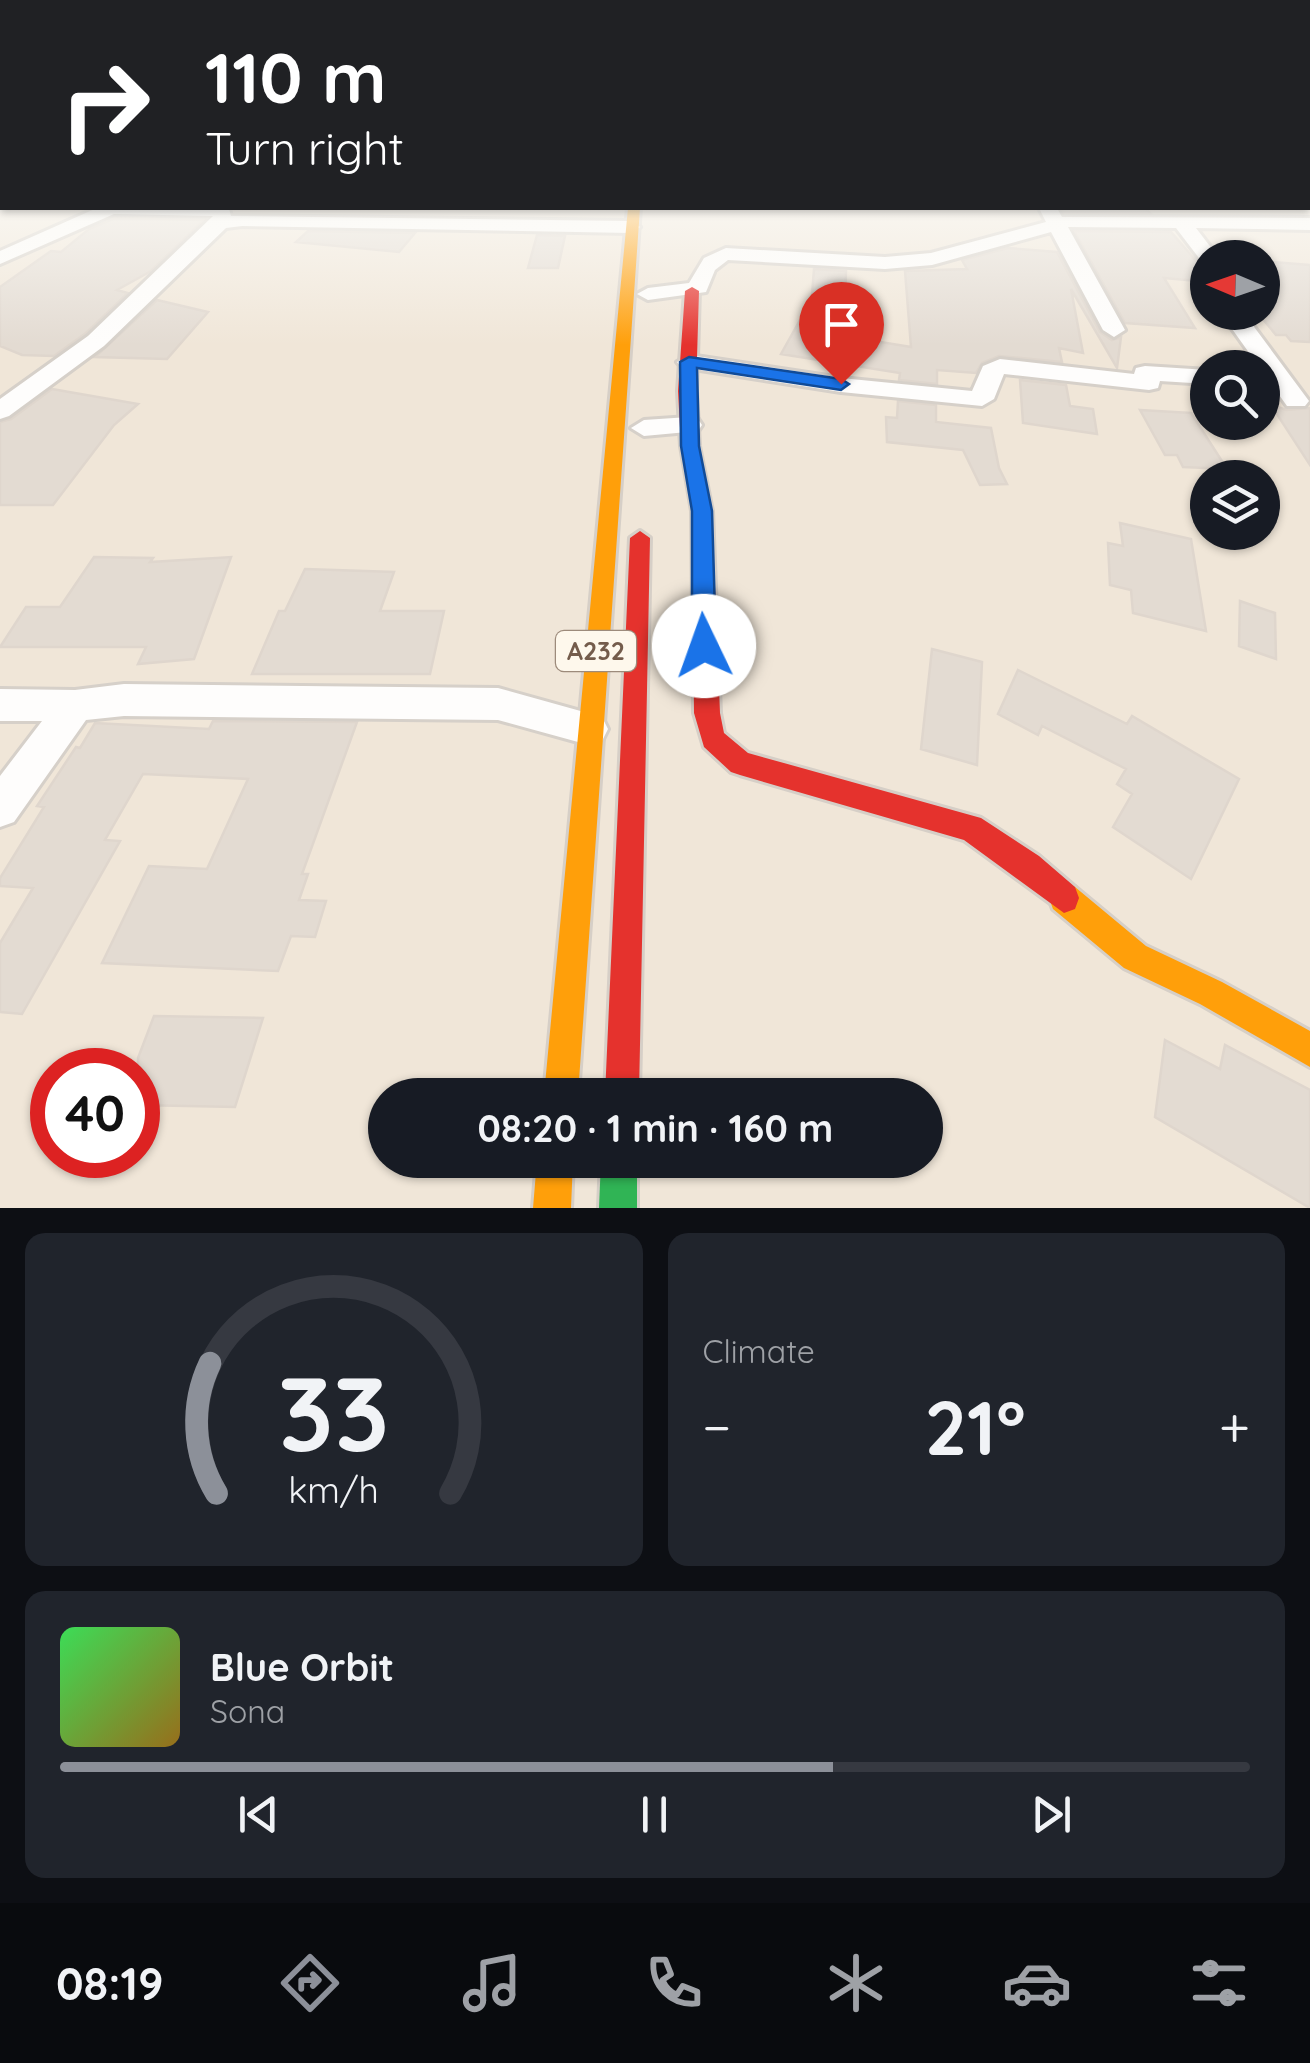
<!DOCTYPE html>
<html lang="en">
<head>
<meta charset="utf-8">
<style>
	:root { --surface:#171b24; --page:#20242c; --text:#f1f3f6; --muted:#9ea1a6; --line:#363941; --accent:#8c9099 }
	body { margin:0; font-family:Quicksand,sans-serif; background:var(--page); color:var(--text); height:100vh; display:flex; flex-direction:column; font-size:38px; white-space:nowrap }
	* { box-sizing:border-box; margin:0 }
	p { font-size:32px; color:var(--muted) }
	.icon { flex:none; width:55px; height:55px; fill:none; stroke:currentColor; stroke-width:2; stroke-linecap:round; stroke-linejoin:round }
	.map { position:relative; height:1208px; overflow:hidden }
	.panel { display:flex; flex-direction:column; gap:25px; padding:25px; background:#0d0f14; flex:1 }
	.panel>* { flex:none }
	.hud { position:absolute; left:0px; top:0px; width:1310px; height:210px; box-shadow:0 2px 8px #0004; background:#202124; color:#fff; overflow:hidden }
	.needle { width:65px; rotate:272deg }
	.buttons { position:absolute; left:1190px; top:240px; display:grid; gap:20px }
	.buttons a { display:grid; place-items:center; width:90px; height:90px; border-radius:50%; background:var(--surface); box-shadow:0 2px 8px #0004; font-size:50px }
	.speed { position:absolute; left:30px; top:1048px; display:flex; gap:20px; font-size:50px; font-weight:700; text-align:center }
	.speed>* { display:grid; place-content:center; width:130px; height:130px; border-radius:50%; background:var(--surface); box-shadow:0 2px 8px #0004; line-height:1 }
	.speed .limit { border:15px solid #d22; background:#fff; color:#111 }
	.pin { position:absolute; display:grid; place-items:center; width:85px; height:85px; color:#fff; margin:-102px -42px; border-radius:50% 50% 50% 0; rotate:-45deg; box-shadow:0 0 10px #0007 }
	.pin .icon { rotate:45deg }
	.me { position:absolute; width:110px; margin:-55px; rotate:357deg; stroke-linejoin:round; filter:drop-shadow(0 0 8px #0008) }
	.turn { display:flex; align-items:center; gap:35px; height:210px; padding:0 40px; font-size:45px }
	.turn .icon { width:130px; height:130px; stroke-width:2.5 }
	.turn b { display:block; font-size:70px; line-height:85px }
	.big { font-size:75px; font-weight:700; line-height:1.1 }
	.panel .card { flex:1; display:flex; flex-direction:column; justify-content:center; gap:15px; min-width:0; padding:0 35px; border-radius:20px; background:var(--page) }
	.panel .dial { align-items:center; gap:0 }
	.dial svg { height:260px; overflow:visible; fill:none; stroke:var(--line); stroke-width:7; stroke-linecap:round; text-anchor:middle }
	.dial text { fill:var(--text); stroke:none }
	.song { display:flex; align-items:center; gap:30px }
	.cover { width:120px; height:120px; border-radius:15px; background:linear-gradient(135deg,hsl(130 70% 55%),hsl(40 70% 35%)) }
	.played { height:10px; border-radius:5px; background:linear-gradient(90deg,var(--accent) 65%,var(--line) 65%) }
	.keys { display:flex; justify-content:space-around; direction:ltr }
	.heat { display:flex; justify-content:space-between; align-items:center; font-size:55px; direction:ltr }
	.panel .tiles { flex:1; display:grid; gap:25px; grid-template-columns:1fr 1fr }
	.card:last-child { grid-column:span 2 }
	.trip { position:absolute; left:368px; top:1078px; width:575px; height:100px; border-radius:50px; background:var(--surface); box-shadow:0 2px 8px #0004; font-weight:700; line-height:100px; text-align:center }
	.tabs { display:flex; height:160px; justify-content:space-around; align-items:center; background:#090b0e; color:var(--muted) }
	.tabs .icon { width:70px; height:70px }
	.tabs .active { color:var(--accent) }
	.tabs b { font-size:45px; color:var(--text) }
	.map>svg:first-child { display:block }
	.residential { fill:#f0e6d8; fill-rule:evenodd }
	.building { fill:#e3dbd2; stroke:#dfd6cd; stroke-width:2.5 }
	.lines { fill:none; stroke-linecap:round; stroke-linejoin:round }
	.street-casing { stroke:#d6d0c9; stroke-width:6 }
	.fast-casing { stroke:#d6cfc7; stroke-width:6 }
	.slow-casing { stroke:#d6cfc7; stroke-width:6 }
	.jam-casing { stroke:#d6cfc7; stroke-width:6 }
	.street { fill:#fefdfc; fill-rule:evenodd }
	.fast { fill:#30b455; fill-rule:evenodd }
	.slow { fill:#ff9f0a; fill-rule:evenodd }
	.jam { fill:#e5322d; fill-rule:evenodd }
	.route { fill:#1a73e8; stroke:#114b97; stroke-width:2.5 }
	.labels { text-anchor:middle; stroke-width:8; stroke-linejoin:round; paint-order:stroke }
	.shield { fill:#fef8ec; stroke:#9d8b7b; stroke-width:2.5 }
	.shield-label { font-size:25px; font-weight:bold; fill:#745c4b }
</style>
</head>
<body>
<div class="map">
<svg width="1310" height="1208" viewBox="0 0 1310 1208">
	<rect width="100%" height="100%" fill="#f7f3eb"/>
	<path class="residential" d="M0,176L2,208H1308L1310,176V1208H0ZM1208,258H1262V312H1208ZM1208,368H1262V422H1208ZM1208,478H1262V532H1208ZM52,1070H138V1155H52ZM385,1095H925V1160H385Z"/>
	<path class="building" d="M1061,208H1145L1151,214L1064,213Z
		M115,218L204,220L151,271L117,290L128,293L86,333L54,356L22,355L0,346V287L51,251L61,252L89,229Z
		M308,231L415,233L399,252L296,242Z
		M1074,231L1171,232L1199,264L1208,267V282L1164,278L1195,328L1125,323Z
		M537,235L565,236L558,268H528Z
		M1008,248L1057,252L1100,332L1112,340L1121,337L1117,368L1071,289L1083,353L1059,348L1062,362L999,356L982,363L976,373L937,370V384L899,380L900,373L781,354L800,320H810L814,269L846,271L844,336L911,347L905,271L967,269L962,260Z
		M1262,261L1310,265V342L1291,341L1286,335H1276L1262,318Z
		M157,300L208,312L167,359L95,357Z
		M1020,380L1066,385L1070,406L1093,409L1097,434L1023,423Z
		M52,389L138,404L114,425L53,505H0V422L11,419Z
		M898,401L936,405V422L991,428L999,468L1007,484L980,485L963,450L887,442L886,417L897,418Z
		M1271,405L1287,410L1310,408V465Z
		M1140,410L1191,413L1227,469L1183,467L1177,455H1165Z
		M1120,523L1191,539L1206,631L1133,613L1131,590L1110,585L1108,543L1123,546Z
		M94,557L153,558L150,562L231,557L194,659L138,664L146,647H0L26,607H60Z
		M305,569L394,572L380,611H444L430,674H252L279,611H285Z
		M1240,601L1275,613L1276,659L1239,646Z
		M932,649L982,662L977,765L921,749Z
		M1018,670L1127,724L1132,716L1239,779L1191,879L1113,827L1132,794L1117,784L1126,769L1042,726L1038,735L998,714Z
		M213,721L357,722L302,874H308L299,900L326,901L315,937L291,936L278,971L102,963L149,866L207,869L248,779L143,774L105,840L120,841L22,1014L0,1012V943L33,888L0,886V878L44,807L37,806L76,747L80,748L95,723L209,729Z
		M154,1016L263,1018L235,1107L138,1105V1058Z
		M1165,1040L1220,1069L1225,1045L1310,1090V1208L1155,1117Z"/>
	<g class="lines">
		<defs>
			<path id="street" d="M97,208H223L229,209L231,216L631,221L640,227L631,233L242,226L226,228L104,346L9,416L0,419V399L88,336L213,216L114,214L0,264V251Z
				M1039,208H1057L1062,217L1310,218V230L1196,228L1219,258H1208V264L1202,262L1176,228L1068,227L1125,330L1114,337L1103,330L1051,232L932,265L885,269L728,260L715,270L706,292L648,300L637,294L648,288L689,283L704,258L726,248L885,257L931,253L1046,222Z
				M1220,312H1243L1309,401L1305,406H1287Z
				M689,355L841,378L972,391L983,366L1000,359L1134,374L1136,368L1145,366L1208,370V384L1160,381L1158,388L1149,390L1004,374L994,399L982,406L841,392L681,367L677,362Z
				M689,417L698,419L702,425L698,431L644,436L631,428L644,420Z
				M124,684L498,688L602,717L608,729L602,741L589,745L498,720L124,716L86,720L14,822L0,827V776L42,721H0V689L75,690Z"/>
			<path id="fast" d="M601,1160H637V1208H599Z"/>
			<path id="slow" d="M628,208H640L578,1095H544Z
				M1064,883L1075,887L1146,946L1222,982L1310,1031V1067L1200,1004L1124,968L1053,909L1049,898L1053,887Z
				M537,1160H573L571,1208H533Z"/>
			<path id="jam" d="M692,287L699,291L696,391L699,446L712,511L720,713L724,733L748,753L981,818L1039,856L1075,887L1079,898L1075,909L1064,913L964,840L740,775L731,772L704,747L694,713L692,511L681,446L678,391L685,291Z
				M640,531L650,538L639,1095H605L630,538Z"/>
		</defs>
		<use href="#street" class="street-casing"/>
		<use href="#fast" class="fast-casing"/>
		<use href="#slow" class="slow-casing"/>
		<use href="#jam" class="jam-casing"/>
		<use href="#street" class="street"/>
		<use href="#fast" class="fast"/>
		<use href="#slow" class="slow"/>
		<use href="#jam" class="jam"/>
	</g>
	<linearGradient id="sky" x2="0" y2="1"><stop stop-color="#9dc7e8"/><stop offset="0.51" stop-color="#fbfaf6"/><stop offset="1" stop-color="#fbfaf6" stop-opacity="0"/></linearGradient>
	<rect width="1310" height="345" fill="url(#sky)"/>
	<path class="route" d="M689,357L841,379L849,384L841,390L697,368L699,446L712,511L716,646L712,652H696L692,646V511L681,446L680,362Z"/>
	<g class="labels">
		<rect class="shield" x="556" y="631" width="80" height="40" rx="8"/>
		<g class="shield-label">
			<text x="596" y="660">A232</text>
		</g>
	</g>
</svg>
<div class="buttons">
<a><svg class="needle" viewBox="-14 -14 28 28"><path d="M0-13l5 13h-10z" fill="#e53935"/><path d="M0 13l5-13h-10z" fill="#9ea1a6"/></svg></a>
<a><svg class="icon" aria-label="search" viewBox="0 0 24 24"><circle cx="10" cy="10" r="6"/><path d="M15 15l6 6"/></svg></a>
<a><svg class="icon" aria-label="layers" viewBox="0 0 24 24"><path d="M12 4l9 5-9 5-9-5zM3 14l9 5 9-5"/></svg></a>
</div>
<div class="speed"><div class="limit">40</div></div>
<div class="pin" style="left:841px;top:384px;background:#d93025"><svg class="icon" aria-label="arrive" viewBox="0 0 24 24"><path d="M6 21V4h12l-3 4 3 4H6"/></svg></div>
<svg class="me" style="left:704px;top:646px" viewBox="-20 -20 40 40"><circle r="19" fill="#fff"/><path d="M0-13L10 11 0 6-10 11z" fill="#1a73e8"/></svg>
<div class="trip">08:20 · 1 min · 160 m</div>
<div class="hud">
<div class="turn"><svg class="icon" aria-label="right" viewBox="0 0 24 24"><path d="M7 20v-9h11M14 6l5 5-5 5"/></svg><div><b>110 m</b>Turn right</div></div>
</div>
</div>
<section class="panel">
<div class="tiles">
<div class="card dial"><svg viewBox="0 0 100 80">
<path d="M14 69A42 42 0 1 1 86 69"/>
<path d="M14 69A42 42 0 0 1 12 29" stroke="#8c9099"/>
<text x="50" y="56" font-size="32" font-weight="700">33</text>
<text x="50" y="72" font-size="11">km/h</text>
</svg></div>
<div class="card"><p>Climate</p>
<div class="heat"><a>−</a><b class="big">21°</b><a>+</a></div>
</div>
<div class="card">
<div class="song"><i class="cover"></i><div><b>Blue Orbit</b><p>Sona</p></div></div>
<div class="played"></div>
<div class="keys"><svg class="icon" aria-label="previous" viewBox="0 0 24 24"><path d="M18 5L8 12l10 7zM5 5v14"/></svg><svg class="icon" aria-label="pause" viewBox="0 0 24 24"><path d="M8 5v14M16 5v14"/></svg><svg class="icon" aria-label="next" viewBox="0 0 24 24"><path d="M6 5l10 7-10 7zM19 5v14"/></svg></div>
</div>
</div>
</section>
<nav class="tabs">
<b>08:19</b>
<svg class="icon active" aria-label="directions" viewBox="0 0 24 24"><path d="M12 3l9 9-9 9-9-9zM9 14v-3h6M13 9l2 2-2 2"/></svg>
<svg class="icon" aria-label="music" viewBox="0 0 24 24"><path d="M9 18V5l10-2v13"/><circle cx="6" cy="18" r="3"/><circle cx="16" cy="16" r="3"/></svg>
<svg class="icon" aria-label="phone" viewBox="0 0 24 24"><path d="M5 4h4l2 5-3 2q2 4 5 5l2-3 5 2v4C11 20 4 13 5 4z"/></svg>
<svg class="icon" aria-label="climate" viewBox="0 0 24 24"><path d="M12 3v18M4 7l16 10M4 17L20 7"/></svg>
<svg class="icon" aria-label="car" viewBox="0 0 24 24"><path d="M5 17H2v-5l4-1 3-4h7l3 4 3 1v5h-3M9 17h6M6 11h13"/><circle cx="7" cy="17" r="2"/><circle cx="17" cy="17" r="2"/></svg>
<svg class="icon" aria-label="filters" viewBox="0 0 24 24"><path d="M4 7h16M4 17h16"/><circle cx="9" cy="7" r="2"/><circle cx="15" cy="17" r="2"/></svg>
</nav>
</body>
</html>
